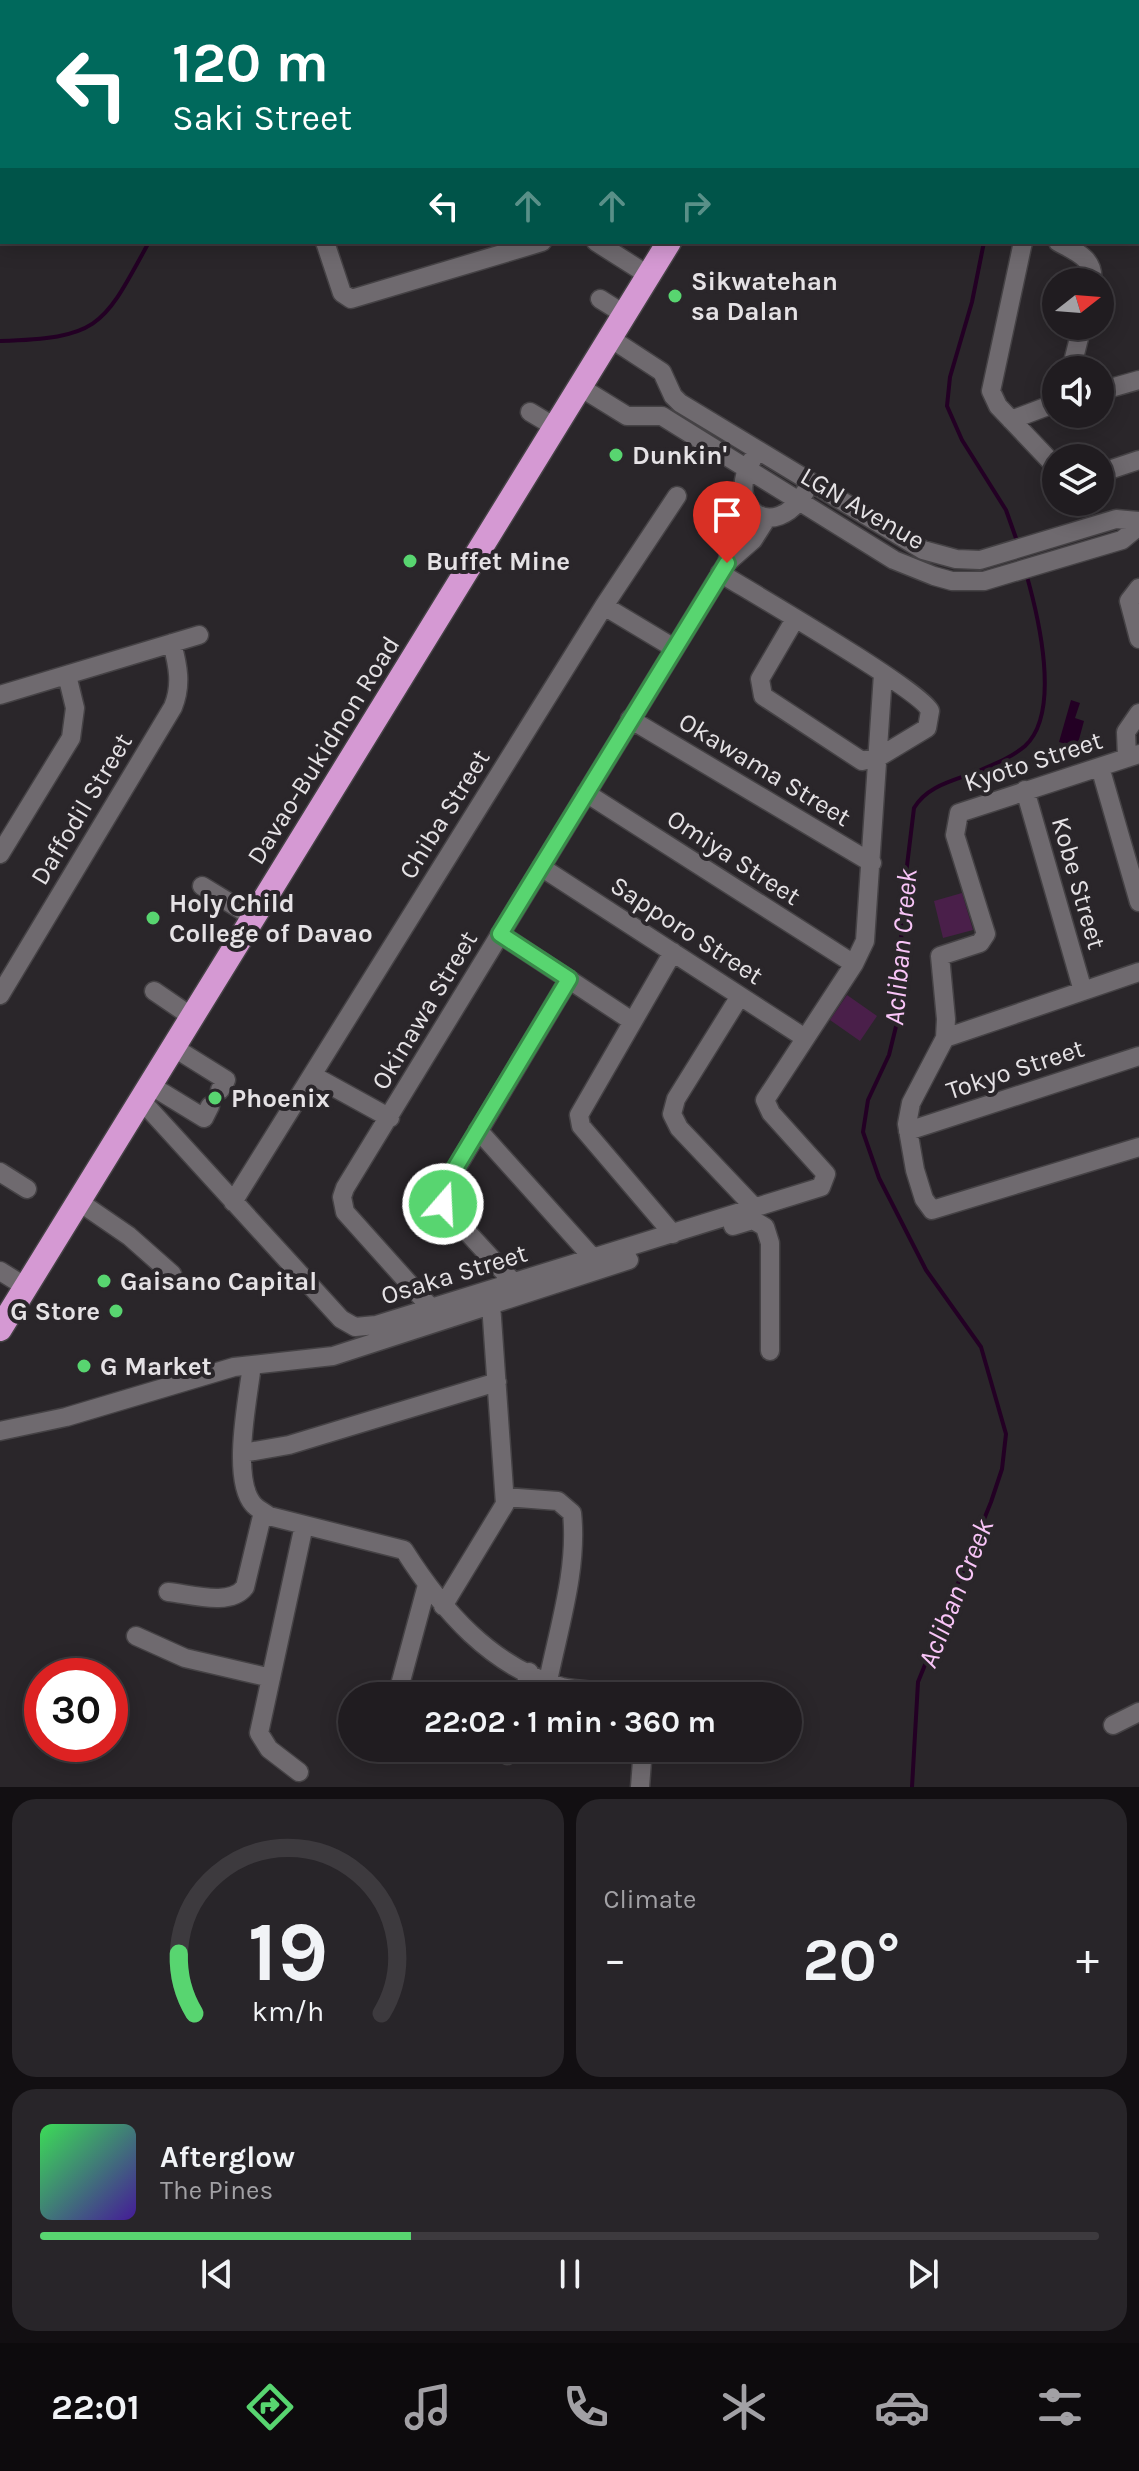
<!DOCTYPE html>
<html lang="en">
<head>
<meta charset="utf-8">
<style>
	:root { --surface:#201c20; --page:#282529; --text:#f1f3f6; --muted:#a2a1a5; --line:#3d3a3e; --accent:#58d570 }
	body { margin:0; font-family:Karla,sans-serif; background:var(--page); color:var(--text); height:100vh; display:flex; flex-direction:column; font-size:30px; white-space:nowrap }
	* { box-sizing:border-box; margin:0 }
	p { font-size:26px; color:var(--muted) }
	.icon { flex:none; width:44px; height:44px; fill:none; stroke:currentColor; stroke-width:2; stroke-linecap:round; stroke-linejoin:round }
	.map { position:relative; height:1787px; overflow:hidden }
	.details { display:flex; flex-direction:column; gap:12px; padding:12px; background:#120f12; flex:1 }
	.details>* { flex:none }
	.guide { position:absolute; left:0px; top:0px; width:1140px; height:244px; box-shadow:0 4px 20px #0003,0 0 0 2px var(--line); background:#00695c; color:#fff; overflow:hidden }
	.needle { width:52px; rotate:73deg }
	.buttons { position:absolute; left:1042px; top:268px; display:grid; gap:16px }
	.buttons a { display:grid; place-items:center; width:72px; height:72px; border-radius:50%; background:var(--surface); box-shadow:0 4px 20px #0003,0 0 0 2px var(--line); font-size:40px }
	.speed { position:absolute; left:24px; top:1658px; display:flex; gap:16px; font-size:40px; font-weight:700; text-align:center }
	.speed>* { display:grid; place-content:center; width:104px; height:104px; border-radius:50%; background:var(--surface); box-shadow:0 4px 20px #0003,0 0 0 2px var(--line); line-height:1 }
	.speed .limit { border:12px solid #d22; background:#fff; color:#111 }
	.pin { position:absolute; display:grid; place-items:center; width:68px; height:68px; color:#fff; margin:-82px -34px; border-radius:50% 50% 50% 0; rotate:-45deg; box-shadow:0 0 8px #0007 }
	.pin .icon { rotate:45deg }
	.me { position:absolute; width:88px; margin:-44px; rotate:19deg; stroke-linejoin:round; filter:drop-shadow(0 0 6px #0008) }
	.turn { display:flex; align-items:center; gap:28px; height:168px; padding:0 40px; font-size:36px }
	.turn .icon { width:104px; height:104px; stroke-width:2.5 }
	.turn b { display:block; font-size:56px; line-height:68px }
	.lanes { display:flex; align-items:center; height:76px; padding:0 40px; background:#0003; justify-content:center; gap:40px; direction:ltr }
	.lanes .off { opacity:.35 }
	.big { font-size:60px; font-weight:700; line-height:1.1 }
	.details .widget { flex:1; display:flex; flex-direction:column; justify-content:center; gap:12px; min-width:0; padding:0 28px; border-radius:24px; background:var(--page) }
	.details .dial { align-items:center; gap:0 }
	.dial svg { height:208px; overflow:visible; fill:none; stroke:var(--line); stroke-width:7; stroke-linecap:round; text-anchor:middle }
	.dial text { fill:var(--text); stroke:none }
	.song { display:flex; align-items:center; gap:24px }
	.cover { width:96px; height:96px; border-radius:12px; background:linear-gradient(135deg,hsl(130 70% 55%),hsl(260 70% 35%)) }
	.played { height:8px; border-radius:4px; background:linear-gradient(90deg,var(--accent) 35%,var(--line) 35%) }
	.keys { display:flex; justify-content:space-around; direction:ltr }
	.heat { display:flex; justify-content:space-between; align-items:center; font-size:44px; direction:ltr }
	.details .tiles { flex:1; display:grid; gap:12px; grid-template-columns:1fr 1fr }
	.widget:last-child { grid-column:span 2 }
	.trip { position:absolute; left:338px; top:1682px; width:464px; height:80px; border-radius:40px; background:var(--surface); box-shadow:0 4px 20px #0003,0 0 0 2px var(--line); font-weight:700; line-height:80px; text-align:center }
	.tab-bar { display:flex; height:128px; justify-content:space-around; align-items:center; background:#0d0b0d; color:var(--muted) }
	.tab-bar .icon { width:56px; height:56px }
	.tab-bar .on { color:var(--accent) }
	.tab-bar b { font-size:36px; color:var(--text) }
	.map>svg:first-child { display:block }
	.green { fill:#4a1f4a }
	.water { fill:#230024 }
	.lines { fill:none; stroke-linecap:round; stroke-linejoin:round }
	.stream { stroke:#230024; stroke-width:4 }
	.minor-casing { stroke:#454245; stroke-width:21 }
	.highway-casing { stroke:#454245; stroke-width:27 }
	.minor { stroke:#6f6a6f; stroke-width:18 }
	.highway { stroke:#d599d3; stroke-width:24 }
	.route-casing { stroke:#398a49; stroke-width:20 }
	.route { stroke:#58d570; stroke-width:14 }
	.poi-dot { fill:#58d570; stroke:#2a262a; stroke-width:3 }
	.labels { text-anchor:middle; stroke-width:8; stroke-linejoin:round; paint-order:stroke }
	.poi-label { font-size:26px; font-weight:bold; fill:#e5e2e5; stroke:#2a262a; text-anchor:start }
	.street-label { font-size:26px; fill:#e5e2e5; stroke:#2a262a }
	.water-label { font-size:28px; font-style:italic; fill:#f9c5f8; stroke:#2a262a }
</style>
</head>
<body>
<div class="map">
<svg width="1139" height="1787" viewBox="0 0 1139 1787">
	<rect width="100%" height="100%" fill="#2a262a"/>
	<path class="green" d="M962,893L973,930L943,938L934,901Z
		M847,995L877,1016L860,1041L830,1020Z"/>
	<path class="water" d="M1071,700L1080,703L1075,718L1084,721L1077,747L1059,742Z"/>
	<g class="lines">
		<path class="stream" d="M898,0L902,2
			M191,2V0
			M984,242L972,302L950,377L947,406L962,440L1006,510L1017,541
			M0,341C101,338 103,326 149,242
			M912,1787L918,1682L991,1502L1002,1469L1006,1434L981,1347L926,1270L879,1178L863,1132L868,1100L889,1055L902,1002L901,915L914,808C927,786 952,781 976,772C992,765 1011,758 1025,746C1062,712 1038,615 1026,573"/>
		<defs>
			<path id="minor" d="M954,0L957,2
				M1013,2L1014,0
				M1138,119L1139,120
				M1138,199H1139
				M325,242L342,293L351,299L542,242
				M596,242L648,275
				M1023,242L991,391L998,406L1056,467
				M1058,242C1076,252 1095,258 1092,282
				M600,299L624,314
				M610,338L662,372L673,396L680,403L923,550L956,559L980,560L1116,519L1139,521
				M1071,370L1082,326
				M580,387L627,416H662L894,560L934,576L952,581H984L1122,540L1139,526
				M1100,391L1139,380
				M530,412L555,427
				M1011,420L1056,403
				M752,460C723,508 774,544 805,492
				M1100,473L1139,460
				M727,563L753,540L767,518
				M720,573C751,592 922,691 930,711L927,728L879,757L862,761L763,696L760,679L795,619
				M1139,588L1129,601L1139,639
				M604,606L674,648
				M0,695L199,635
				M630,719L872,863
				M1139,754L959,813L955,835L986,934L980,943L940,956L946,1019L945,1038L911,1103L907,1124L915,1170L924,1199L932,1210L1139,1147
				M1127,758L1126,732L1139,713
				M1100,767L1139,902
				M1025,790L1083,991
				M586,793L854,964
				M0,854L71,738L75,708L67,675
				M541,867L805,1038
				M202,886L253,917
				M500,934L632,1021
				M673,952L579,1115L581,1126L673,1234
				M154,991L192,1017
				M0,995L173,707C182,685 178,666 172,643
				M740,996L676,1099L672,1114L679,1128L755,1208
				M945,1038L1139,972
				M173,1047L226,1080L220,1090
				M312,1075L390,1118
				M150,1085L204,1118L210,1106
				M141,1100L341,1319L355,1327L376,1325L821,1187L826,1174L771,1113L765,1100L854,964L865,941L883,674
				M478,1130L593,1258
				M908,1131L1139,1056
				M0,1172L27,1189
				M78,1201L129,1236L172,1274
				M233,1202L604,606L677,496
				M733,1226L753,1220L765,1227L770,1243V1351
				M0,1271L26,1287
				M514,1283L448,1211L442,1192L569,979
				M431,1308L345,1212L342,1197L345,1188L727,563L736,530L749,508
				M252,1365C248,1398 231,1478 253,1504C257,1509 264,1512 269,1516L404,1550C442,1610 491,1667 562,1687C582,1692 604,1689 623,1696
				M0,1431L66,1417L234,1367L333,1356L629,1260
				M243,1453L289,1445L497,1382
				M506,1497L558,1501L572,1513C578,1568 559,1627 548,1681
				M168,1592C190,1594 230,1607 245,1587L263,1512
				M443,1606L505,1504L491,1304
				M136,1636L185,1658L271,1678
				M397,1696L427,1585
				M523,1696L529,1672
				M1113,1725L1139,1712
				M788,1729L790,1730
				M507,1755L509,1748
				M299,1772L269,1749L259,1733L304,1525
				M640,1787L643,1748"/>
			<path id="highway" d="M817,2L818,0
				M0,1329L669,242"/>
		</defs>
		<use href="#minor" class="minor-casing"/>
		<use href="#highway" class="highway-casing"/>
		<use href="#minor" class="minor"/>
		<use href="#highway" class="highway"/>
	</g>
	<g class="lines">
		<defs>
			<path id="route" d="M443,1204L445,1185L569,979L500,934L727,563"/>
		</defs>
		<use href="#route" class="route-casing"/>
		<use href="#route" class="route"/>
	</g>
	<g class="poi-dot">
		<circle cx="675" cy="296" r="8"/>
		<circle cx="616" cy="455" r="8"/>
		<circle cx="410" cy="561" r="8"/>
		<circle cx="153" cy="918" r="8"/>
		<circle cx="215" cy="1098" r="8"/>
		<circle cx="104" cy="1281" r="8"/>
		<circle cx="116" cy="1311" r="8"/>
		<circle cx="84" cy="1366" r="8"/>
	</g>
	<g class="labels">
		<g class="poi-label">
			<text x="691" y="290">Sikwatehan<tspan x="691" dy="30">sa Dalan</tspan></text>
			<text x="632" y="464">Dunkin'</text>
			<text x="426" y="570">Buffet Mine</text>
			<text x="169" y="912">Holy Child<tspan x="169" dy="30">College of Davao</tspan></text>
			<text x="231" y="1107">Phoenix</text>
			<text x="120" y="1290">Gaisano Capital</text>
			<text x="100" y="1320" text-anchor="end">G Store</text>
			<text x="100" y="1375">G Market</text>
		</g>
		<g class="street-label">
			<text transform="translate(863 508) rotate(30)" y="9">LGN Avenue</text>
			<text transform="translate(323 750) rotate(-58)" y="9">Davao-Bukidnon Road</text>
			<text transform="translate(1033 761) rotate(-18)" y="9">Kyoto Street</text>
			<text transform="translate(765 769) rotate(31)" y="9">Okawama Street</text>
			<text transform="translate(81 809) rotate(-59)" y="9">Daffodil Street</text>
			<text transform="translate(444 814) rotate(-58)" y="9">Chiba Street</text>
			<text transform="translate(734 857) rotate(33)" y="9">Omiya Street</text>
			<text transform="translate(1079 883) rotate(74)" y="9">Kobe Street</text>
			<text transform="translate(687 930) rotate(33)" y="9">Sapporo Street</text>
			<text transform="translate(424 1010) rotate(-59)" y="9">Okinawa Street</text>
			<text transform="translate(1015 1069) rotate(-18)" y="9">Tokyo Street</text>
			<text transform="translate(454 1274) rotate(-17)" y="9">Osaka Street</text>
		</g>
		<g class="water-label">
			<text transform="translate(900 947) rotate(-85)" y="10">Acliban Creek</text>
			<text transform="translate(955 1593) rotate(-68)" y="10">Acliban Creek</text>
		</g>
	</g>
</svg>
<div class="buttons">
<a><svg class="needle" viewBox="-14 -14 28 28"><path d="M0-13l5 13h-10z" fill="#e53935"/><path d="M0 13l5-13h-10z" fill="#a2a1a5"/></svg></a>
<a><svg class="icon" aria-label="sound" viewBox="0 0 24 24"><path d="M4 9h4l5-4v14l-5-4H4zM17 9q2 3 0 6"/></svg></a>
<a><svg class="icon" aria-label="layers" viewBox="0 0 24 24"><path d="M12 4l9 5-9 5-9-5zM3 14l9 5 9-5"/></svg></a>
</div>
<div class="speed"><div class="limit">30</div></div>
<div class="pin" style="left:727px;top:563px;background:#d93025"><svg class="icon" aria-label="arrive" viewBox="0 0 24 24"><path d="M6 21V4h12l-3 4 3 4H6"/></svg></div>
<svg class="me" style="left:443px;top:1204px" viewBox="-20 -20 40 40"><circle r="17" fill="#58d570" stroke="#fff" stroke-width="3"/><path d="M0-11L8 9 0 5-8 9z" fill="#fff"/></svg>
<div class="trip">22:02 · 1 min · 360 m</div>
<div class="guide">
<div class="turn"><svg class="icon" aria-label="left" viewBox="0 0 24 24"><path d="M17 20v-9H6M10 6l-5 5 5 5"/></svg><div><b>120 m</b>Saki Street</div></div>
<div class="lanes"><svg class="icon" aria-label="left" viewBox="0 0 24 24"><path d="M17 20v-9H6M10 6l-5 5 5 5"/></svg><svg class="icon off" aria-label="ahead" viewBox="0 0 24 24"><path d="M12 20V5M6 11l6-6 6 6"/></svg><svg class="icon off" aria-label="ahead" viewBox="0 0 24 24"><path d="M12 20V5M6 11l6-6 6 6"/></svg><svg class="icon off" aria-label="right" viewBox="0 0 24 24"><path d="M7 20v-9h11M14 6l5 5-5 5"/></svg></div>
</div>
</div>
<section class="details">
<div class="tiles">
<div class="widget dial"><svg viewBox="0 0 100 80">
<path d="M14 69A42 42 0 1 1 86 69"/>
<path d="M14 69A42 42 0 0 1 8 46" stroke="#58d570"/>
<text x="50" y="56" font-size="32" font-weight="700">19</text>
<text x="50" y="72" font-size="11">km/h</text>
</svg></div>
<div class="widget"><p>Climate</p>
<div class="heat"><a>−</a><b class="big">20°</b><a>+</a></div>
</div>
<div class="widget">
<div class="song"><i class="cover"></i><div><b>Afterglow</b><p>The Pines</p></div></div>
<div class="played"></div>
<div class="keys"><svg class="icon" aria-label="previous" viewBox="0 0 24 24"><path d="M18 5L8 12l10 7zM5 5v14"/></svg><svg class="icon" aria-label="pause" viewBox="0 0 24 24"><path d="M8 5v14M16 5v14"/></svg><svg class="icon" aria-label="next" viewBox="0 0 24 24"><path d="M6 5l10 7-10 7zM19 5v14"/></svg></div>
</div>
</div>
</section>
<nav class="tab-bar">
<b>22:01</b>
<svg class="icon on" aria-label="directions" viewBox="0 0 24 24"><path d="M12 3l9 9-9 9-9-9zM9 14v-3h6M13 9l2 2-2 2"/></svg>
<svg class="icon" aria-label="music" viewBox="0 0 24 24"><path d="M9 18V5l10-2v13"/><circle cx="6" cy="18" r="3"/><circle cx="16" cy="16" r="3"/></svg>
<svg class="icon" aria-label="phone" viewBox="0 0 24 24"><path d="M5 4h4l2 5-3 2q2 4 5 5l2-3 5 2v4C11 20 4 13 5 4z"/></svg>
<svg class="icon" aria-label="climate" viewBox="0 0 24 24"><path d="M12 3v18M4 7l16 10M4 17L20 7"/></svg>
<svg class="icon" aria-label="car" viewBox="0 0 24 24"><path d="M5 17H2v-5l4-1 3-4h7l3 4 3 1v5h-3M9 17h6M6 11h13"/><circle cx="7" cy="17" r="2"/><circle cx="17" cy="17" r="2"/></svg>
<svg class="icon" aria-label="filters" viewBox="0 0 24 24"><path d="M4 7h16M4 17h16"/><circle cx="9" cy="7" r="2"/><circle cx="15" cy="17" r="2"/></svg>
</nav>
</body>
</html>
